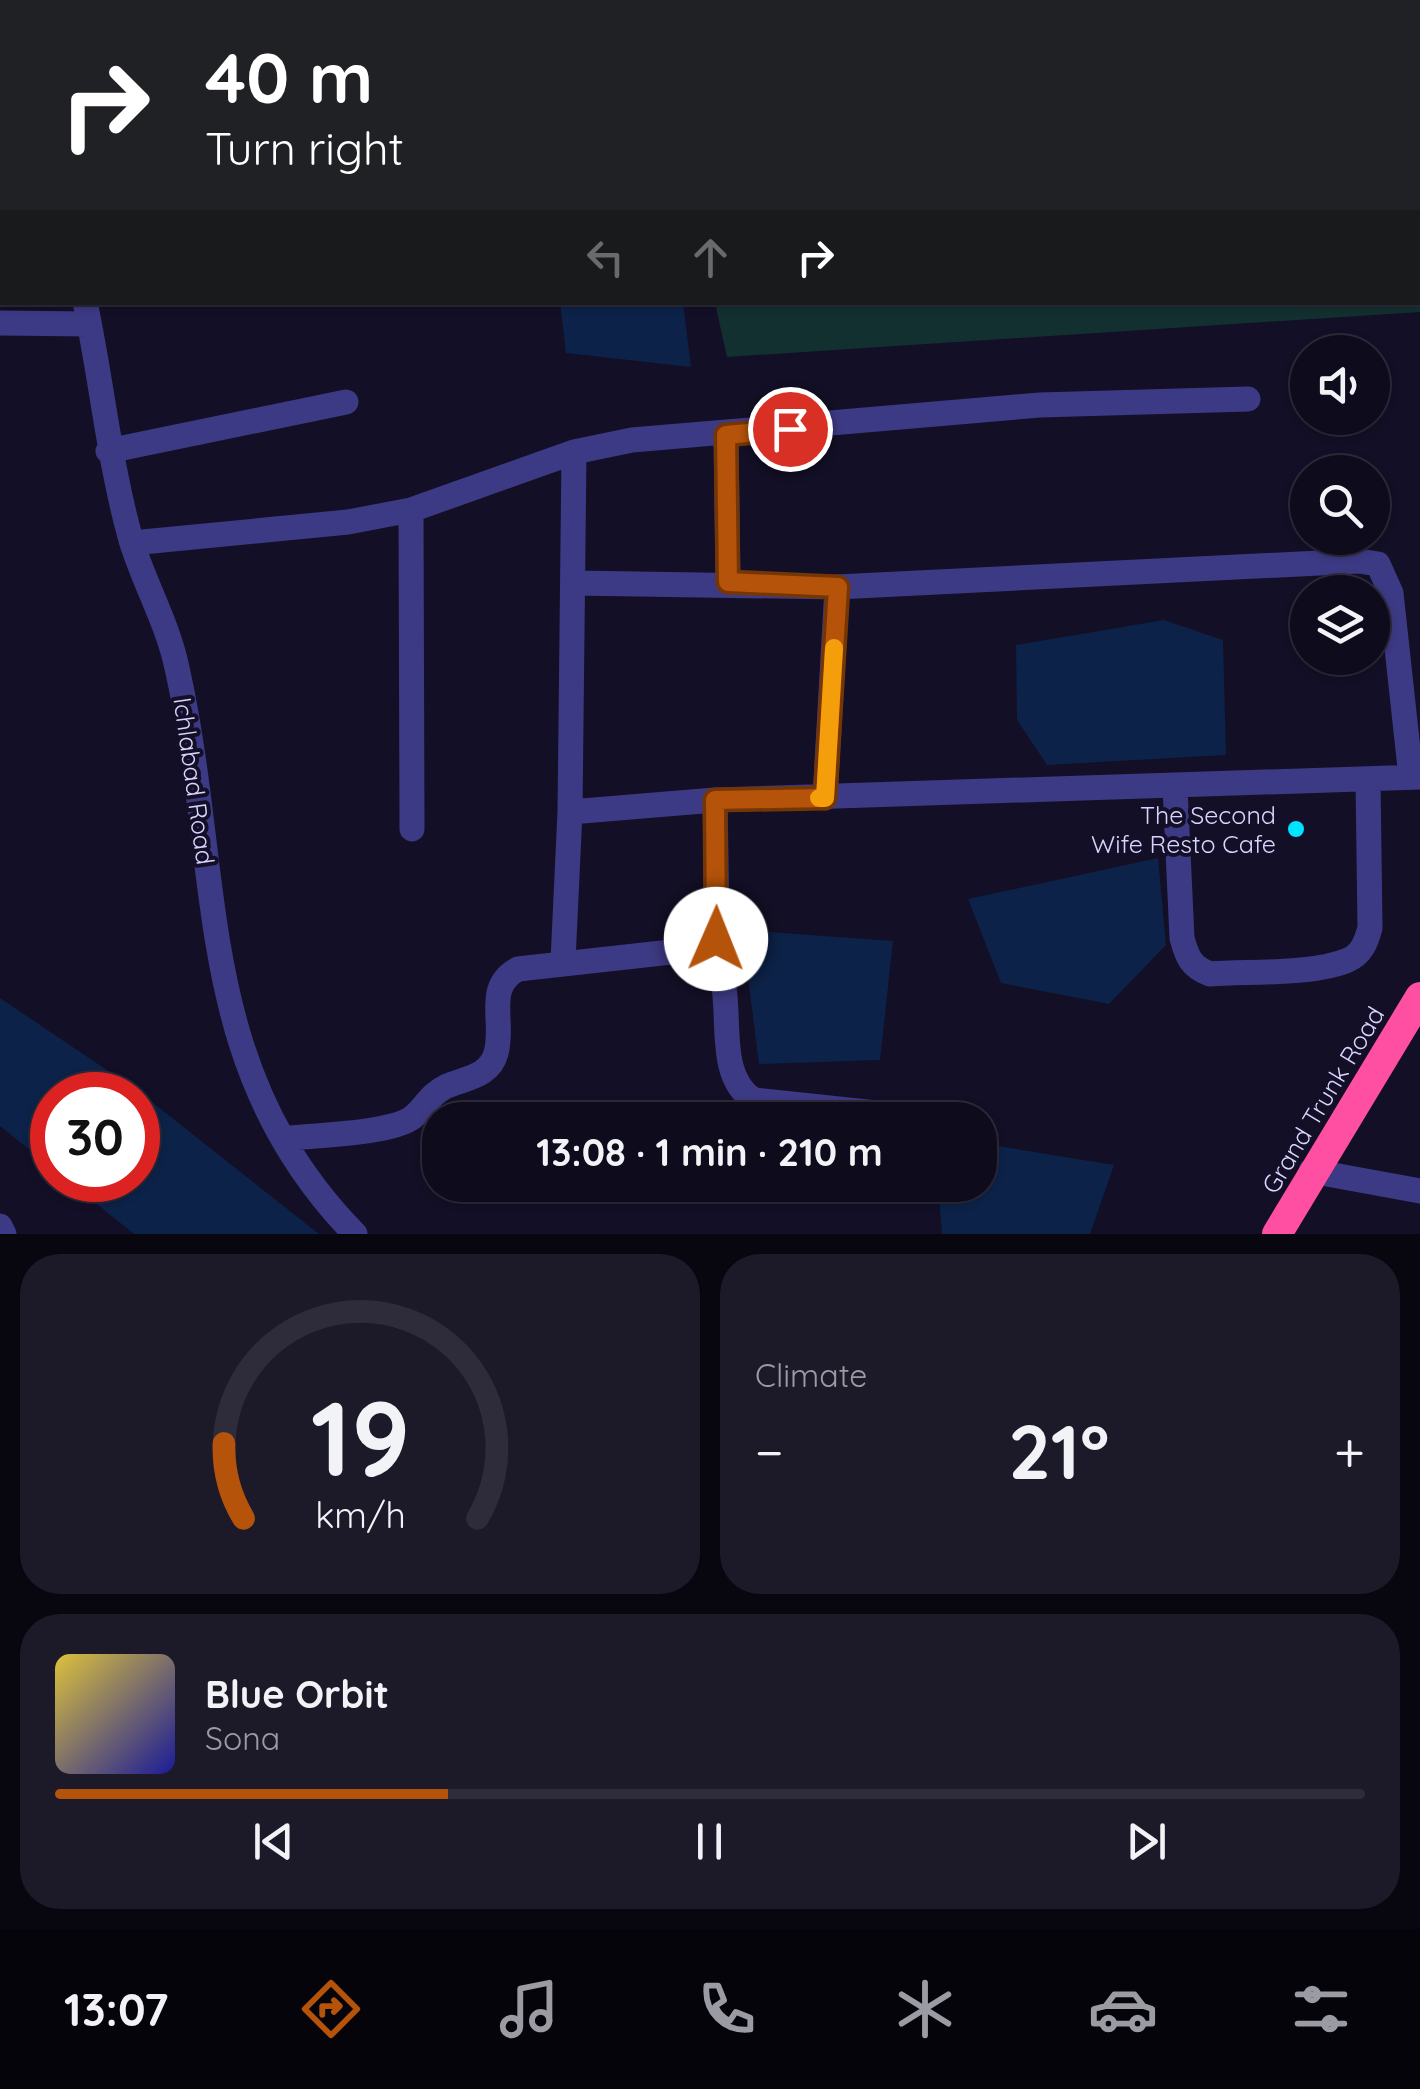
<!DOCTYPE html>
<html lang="en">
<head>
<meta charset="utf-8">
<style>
	:root { --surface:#0e0b1c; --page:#1c1929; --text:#f1f3f6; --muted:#9b9ba3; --line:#2e2b3b; --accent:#b45309 }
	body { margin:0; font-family:Quicksand,sans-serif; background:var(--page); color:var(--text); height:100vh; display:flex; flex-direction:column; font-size:38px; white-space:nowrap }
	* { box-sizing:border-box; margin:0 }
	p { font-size:32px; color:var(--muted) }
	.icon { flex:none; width:55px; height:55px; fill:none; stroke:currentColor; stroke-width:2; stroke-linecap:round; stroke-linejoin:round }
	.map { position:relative; height:1234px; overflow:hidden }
	.panel { display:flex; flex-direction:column; gap:20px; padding:20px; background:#08060f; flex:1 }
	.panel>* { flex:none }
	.banner { position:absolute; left:0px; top:0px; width:1420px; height:305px; box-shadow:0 2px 8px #0004,0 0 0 2px var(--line); background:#202124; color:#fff; overflow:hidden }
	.tools { position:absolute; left:1290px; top:335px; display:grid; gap:20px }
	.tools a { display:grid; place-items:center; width:100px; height:100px; border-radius:50%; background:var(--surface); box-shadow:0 2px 8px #0004,0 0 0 2px var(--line); font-size:50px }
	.speed { position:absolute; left:30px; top:1072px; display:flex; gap:20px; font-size:50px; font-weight:700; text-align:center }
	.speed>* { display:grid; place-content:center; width:130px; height:130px; border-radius:50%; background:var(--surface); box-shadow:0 2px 8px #0004,0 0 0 2px var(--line); line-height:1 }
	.speed .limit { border:15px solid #d22; background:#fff; color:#111 }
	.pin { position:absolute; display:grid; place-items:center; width:85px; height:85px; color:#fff; margin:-42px; border:5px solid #fff; border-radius:50%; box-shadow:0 2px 10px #0007 }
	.me { position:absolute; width:110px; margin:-55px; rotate:1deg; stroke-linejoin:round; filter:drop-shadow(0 0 8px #0008) }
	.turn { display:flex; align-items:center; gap:35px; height:210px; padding:0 40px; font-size:45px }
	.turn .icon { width:130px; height:130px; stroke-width:2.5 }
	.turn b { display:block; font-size:70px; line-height:85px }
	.lanes { display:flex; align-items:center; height:95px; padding:0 40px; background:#0003; justify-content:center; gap:50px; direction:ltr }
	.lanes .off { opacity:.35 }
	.big { font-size:75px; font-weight:800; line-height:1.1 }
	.panel .tile { flex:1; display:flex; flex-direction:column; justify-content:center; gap:15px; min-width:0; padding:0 35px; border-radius:40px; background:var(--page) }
	.panel .dial { align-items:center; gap:0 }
	.dial svg { height:260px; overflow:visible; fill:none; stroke:var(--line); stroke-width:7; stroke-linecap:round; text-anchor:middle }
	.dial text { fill:var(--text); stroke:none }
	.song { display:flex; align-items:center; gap:30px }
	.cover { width:120px; height:120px; border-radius:15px; background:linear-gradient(135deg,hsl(50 70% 55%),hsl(240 70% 35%)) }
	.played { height:10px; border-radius:5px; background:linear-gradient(90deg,var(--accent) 30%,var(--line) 30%) }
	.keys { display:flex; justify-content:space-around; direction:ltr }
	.heat { display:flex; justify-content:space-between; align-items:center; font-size:55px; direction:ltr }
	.panel .tiles { flex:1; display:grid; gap:20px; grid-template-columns:1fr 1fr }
	.tile:last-child { grid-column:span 2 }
	.trip { position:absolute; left:422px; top:1102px; width:575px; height:100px; border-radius:40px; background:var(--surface); box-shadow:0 2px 8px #0004,0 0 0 2px var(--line); font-weight:800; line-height:100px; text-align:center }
	.tabs { display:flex; height:160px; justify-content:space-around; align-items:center; background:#06040b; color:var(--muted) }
	.tabs .icon { width:70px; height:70px }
	.tabs .active { color:var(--accent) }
	.tabs b { font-size:45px; color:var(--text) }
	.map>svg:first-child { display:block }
	.green { fill:#12302f }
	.water { fill:#0c2248 }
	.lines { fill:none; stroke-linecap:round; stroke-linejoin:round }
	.minor { stroke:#3d3a85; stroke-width:25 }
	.highway { stroke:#ff4fa3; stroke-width:30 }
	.route-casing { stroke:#753606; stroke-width:25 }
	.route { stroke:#b45309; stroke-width:18 }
	.slow { stroke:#f59e0b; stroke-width:18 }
	.poi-dot { fill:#00e5ff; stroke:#130f26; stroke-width:4 }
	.labels { text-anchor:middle; stroke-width:8; stroke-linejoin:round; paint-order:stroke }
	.street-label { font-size:25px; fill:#d9d4ff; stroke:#130f26 }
	.poi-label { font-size:25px; fill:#d9d4ff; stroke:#130f26; text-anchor:end }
</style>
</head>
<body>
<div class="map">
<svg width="1420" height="1234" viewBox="0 0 1420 1234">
	<rect width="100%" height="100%" fill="#130f26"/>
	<path class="green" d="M647,0H1420V312L727,357L715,303L1418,302V2Z"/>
	<path class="water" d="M560,303H683L691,367L566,353Z
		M1164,620L1223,640L1226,755L1047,765L1017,720L1016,645Z
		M1158,858L1166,945L1109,1004L1001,983L968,899Z
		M742,930L893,941L880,1060L759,1064Z
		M0,998L138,1091L319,1234H134L67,1180H138V1095H52V1168L0,1126Z
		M980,1143L1114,1165L1090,1234H942L938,1185H980Z"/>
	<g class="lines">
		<path class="minor" d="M74,2L75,0
			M0,153H2
			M85,302C102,382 109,462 131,540C144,583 168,624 177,668C224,878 191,1066 355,1234
			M0,323L89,324
			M726,435L728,582
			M108,451L346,402
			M411,510L412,829
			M132,543L348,522L411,510L574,452
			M574,583L837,587L1359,561L1378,564L1391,593L1411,777
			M1175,787L1182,938C1187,957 1191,967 1210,974C1249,971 1313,975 1348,960C1362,954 1366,942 1370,928L1368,780
			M825,798L837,587
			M570,812L574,452L632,440L1040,405L1248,399
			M707,948C712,957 719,966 722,976C732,1015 716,1077 754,1100L905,1116
			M563,961L570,812L715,800L1420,777
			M283,1139C312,1135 392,1134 413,1117C426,1106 430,1094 447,1086C466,1078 490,1076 496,1053C505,1022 484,987 518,969L707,948L716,939L717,919L715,800
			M1311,1171L1420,1191
			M0,1226L4,1234"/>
		<path class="highway" d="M1277,1234L1420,997"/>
	</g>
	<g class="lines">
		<defs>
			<path id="route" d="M716,939L715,800L825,798L838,587L728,582L726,435L790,429"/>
		</defs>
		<use href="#route" class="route-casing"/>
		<use href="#route" class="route"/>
		<path class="slow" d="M819,798H825L834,648"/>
	</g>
	<circle class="poi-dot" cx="1296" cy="829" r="10"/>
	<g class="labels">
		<g class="street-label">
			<text transform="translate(194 781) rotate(82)" y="9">Ichlabad Road</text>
			<text transform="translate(1323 1100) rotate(-59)" y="9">Grand Trunk Road</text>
		</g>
		<g class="poi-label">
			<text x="1276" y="824">The Second<tspan x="1276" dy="29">Wife Resto Cafe</tspan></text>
		</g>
	</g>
</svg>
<div class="tools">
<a><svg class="icon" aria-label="sound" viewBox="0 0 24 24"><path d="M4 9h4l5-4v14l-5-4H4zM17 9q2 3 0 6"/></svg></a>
<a><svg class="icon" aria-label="search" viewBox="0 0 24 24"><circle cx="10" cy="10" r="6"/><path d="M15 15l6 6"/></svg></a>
<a><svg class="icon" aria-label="layers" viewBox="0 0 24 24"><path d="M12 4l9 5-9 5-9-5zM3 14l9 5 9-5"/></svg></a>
</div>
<div class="speed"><div class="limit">30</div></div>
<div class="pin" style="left:790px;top:429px;background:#d93025"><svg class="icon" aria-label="arrive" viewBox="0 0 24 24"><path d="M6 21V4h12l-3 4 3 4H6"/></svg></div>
<svg class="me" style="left:716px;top:939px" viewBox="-20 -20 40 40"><circle r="19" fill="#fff"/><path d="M0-13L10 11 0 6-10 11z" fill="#b45309"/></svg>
<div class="trip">13:08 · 1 min · 210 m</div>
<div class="banner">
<div class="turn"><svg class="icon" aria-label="right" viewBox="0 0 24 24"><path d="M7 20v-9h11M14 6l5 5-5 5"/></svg><div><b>40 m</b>Turn right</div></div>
<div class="lanes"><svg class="icon off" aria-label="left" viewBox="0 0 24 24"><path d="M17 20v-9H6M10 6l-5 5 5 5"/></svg><svg class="icon off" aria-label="ahead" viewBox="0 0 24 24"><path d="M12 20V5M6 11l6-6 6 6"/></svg><svg class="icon" aria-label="right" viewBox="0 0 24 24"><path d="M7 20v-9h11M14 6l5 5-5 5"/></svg></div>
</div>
</div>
<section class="panel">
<div class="tiles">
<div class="tile dial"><svg viewBox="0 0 100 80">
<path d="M14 69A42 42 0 1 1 86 69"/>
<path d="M14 69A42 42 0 0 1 8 46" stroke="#b45309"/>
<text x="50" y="56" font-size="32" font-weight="700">19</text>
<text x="50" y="72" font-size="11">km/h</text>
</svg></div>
<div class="tile"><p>Climate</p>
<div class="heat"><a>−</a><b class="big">21°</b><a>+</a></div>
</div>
<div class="tile">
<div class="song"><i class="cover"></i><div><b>Blue Orbit</b><p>Sona</p></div></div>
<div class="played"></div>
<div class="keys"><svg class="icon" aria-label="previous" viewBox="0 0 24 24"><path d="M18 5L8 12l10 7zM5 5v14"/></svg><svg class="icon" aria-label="pause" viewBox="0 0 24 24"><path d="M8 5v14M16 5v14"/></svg><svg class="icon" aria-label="next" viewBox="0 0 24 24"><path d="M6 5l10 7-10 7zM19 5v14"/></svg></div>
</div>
</div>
</section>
<nav class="tabs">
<b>13:07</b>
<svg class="icon active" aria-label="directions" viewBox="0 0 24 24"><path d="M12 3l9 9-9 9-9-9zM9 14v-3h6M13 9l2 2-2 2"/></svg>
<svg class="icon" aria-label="music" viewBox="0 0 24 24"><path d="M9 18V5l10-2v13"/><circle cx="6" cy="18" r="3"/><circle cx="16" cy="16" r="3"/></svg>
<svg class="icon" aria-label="phone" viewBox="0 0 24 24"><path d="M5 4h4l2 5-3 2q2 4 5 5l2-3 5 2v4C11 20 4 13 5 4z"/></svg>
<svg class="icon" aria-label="climate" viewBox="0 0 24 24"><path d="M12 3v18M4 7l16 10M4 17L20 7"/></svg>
<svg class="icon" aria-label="car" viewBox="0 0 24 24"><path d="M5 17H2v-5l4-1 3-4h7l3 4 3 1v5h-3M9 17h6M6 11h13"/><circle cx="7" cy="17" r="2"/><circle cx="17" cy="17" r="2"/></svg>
<svg class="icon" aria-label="filters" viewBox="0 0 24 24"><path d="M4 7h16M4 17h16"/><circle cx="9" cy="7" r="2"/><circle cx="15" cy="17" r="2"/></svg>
</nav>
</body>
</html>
